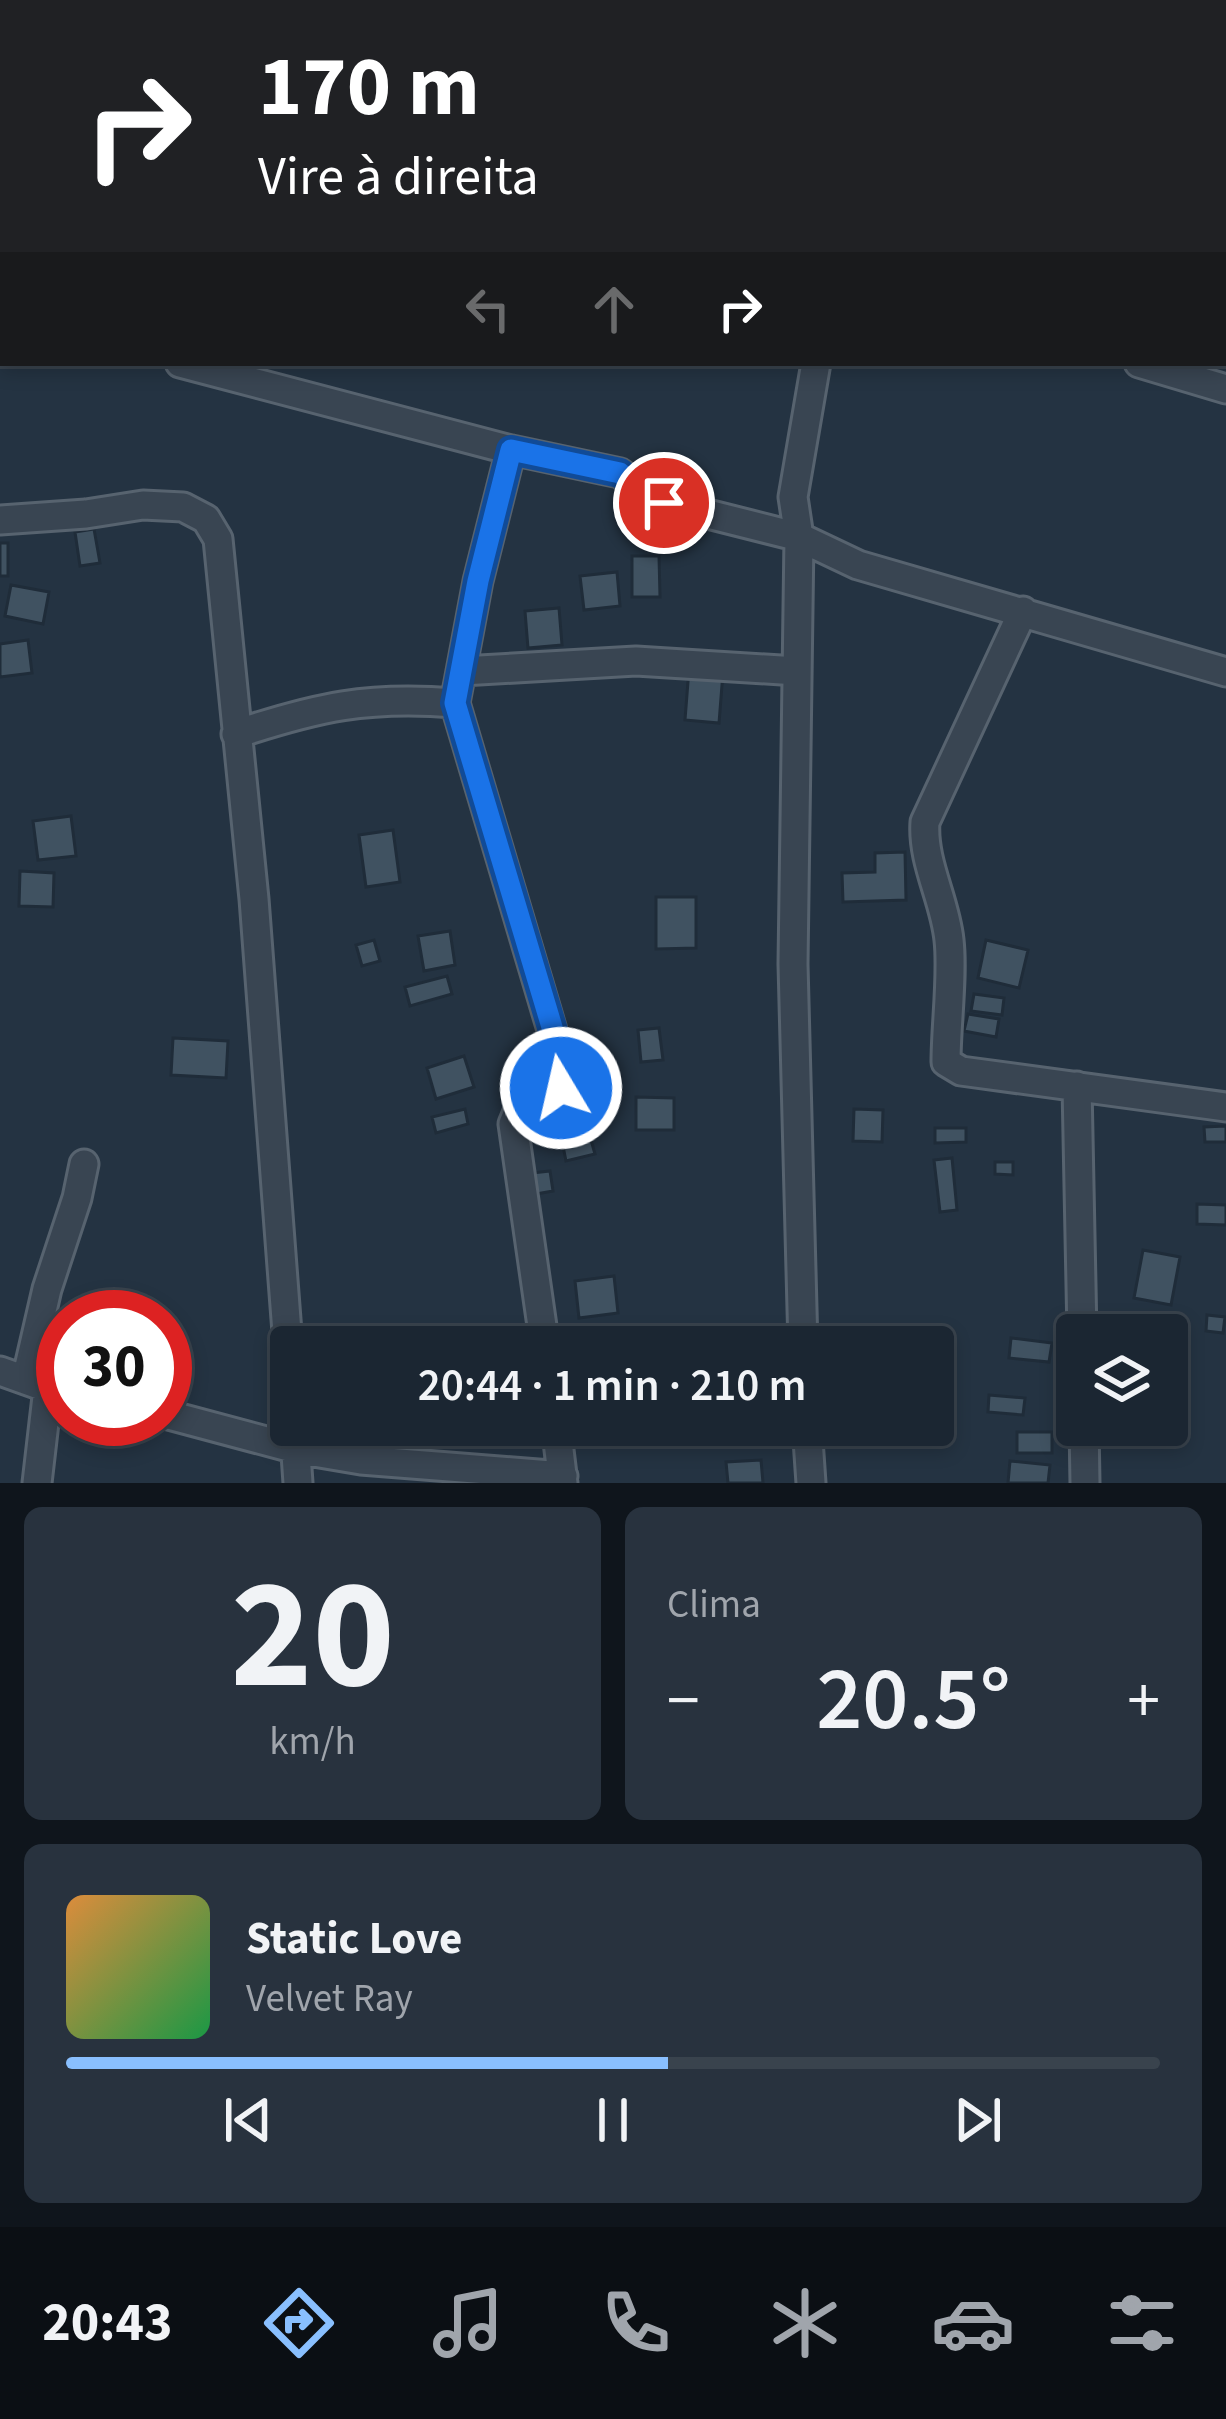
<!DOCTYPE html>
<html lang="pt">
<head>
<meta charset="utf-8">
<style>
	:root { --surface:#1b2632; --page:#28323e; --text:#f1f3f6; --muted:#a0a5ac; --line:#39434d; --accent:#89bffe }
	body { margin:0; font-family:"Source Sans 3",sans-serif; background:var(--page); color:var(--text); height:100vh; display:flex; flex-direction:column; font-size:45px; white-space:nowrap }
	* { box-sizing:border-box; margin:0 }
	p { font-size:39px; color:var(--muted) }
	.icon { flex:none; width:66px; height:66px; fill:none; stroke:currentColor; stroke-width:2; stroke-linecap:round; stroke-linejoin:round }
	.map { position:relative; height:1483px; overflow:hidden }
	.sheet { display:flex; flex-direction:column; gap:24px; padding:24px; background:#0f151c; flex:1 }
	.sheet>* { flex:none }
	.guide { position:absolute; left:0px; top:0px; width:1227px; height:366px; box-shadow:0 6px 18px #0003,0 0 0 3px var(--line); background:#202124; color:#fff; overflow:hidden }
	.tools { position:absolute; left:1056px; top:1314px; display:grid; gap:24px }
	.tools a { display:grid; place-items:center; width:132px; height:132px; border-radius:12px; background:var(--surface); box-shadow:0 6px 18px #0003,0 0 0 3px var(--line); font-size:60px }
	.speed { position:absolute; left:36px; top:1290px; display:flex; gap:24px; font-size:60px; font-weight:700; text-align:center }
	.speed>* { display:grid; place-content:center; width:156px; height:156px; border-radius:50%; background:var(--surface); box-shadow:0 6px 18px #0003,0 0 0 3px var(--line); line-height:1 }
	.speed .limit { border:18px solid #d22; background:#fff; color:#111 }
	.pin { position:absolute; display:grid; place-items:center; width:102px; height:102px; color:#fff; margin:-51px; border:6px solid #fff; border-radius:50%; box-shadow:0 3px 12px #0007 }
	.me { position:absolute; width:132px; margin:-66px; rotate:351deg; stroke-linejoin:round; filter:drop-shadow(0 0 9px #0008) }
	.turn { display:flex; align-items:center; gap:42px; height:252px; padding:0 60px; font-size:54px }
	.turn .icon { width:156px; height:156px; stroke-width:2.5 }
	.turn b { display:block; font-size:84px; line-height:102px }
	.lanes { display:flex; align-items:center; height:114px; padding:0 60px; background:#0003; justify-content:center; gap:60px; direction:ltr }
	.lanes .off { opacity:.35 }
	.big { font-size:90px; font-weight:600; line-height:1.1 }
	.sheet .tile { flex:1; display:flex; flex-direction:column; justify-content:center; gap:18px; min-width:0; padding:0 42px; border-radius:18px; background:var(--page) }
	.sheet .dial { align-items:center; gap:0 }
	.dial b { font-size:156px; line-height:1 }
	.song { display:flex; align-items:center; gap:36px }
	.cover { width:144px; height:144px; border-radius:18px; background:linear-gradient(135deg,hsl(30 70% 55%),hsl(140 70% 35%)) }
	.played { height:12px; border-radius:6px; background:linear-gradient(90deg,var(--accent) 55%,var(--line) 55%) }
	.keys { display:flex; justify-content:space-around; direction:ltr }
	.heat { display:flex; justify-content:space-between; align-items:center; font-size:66px; direction:ltr }
	.sheet .tiles { flex:1; display:grid; gap:24px; grid-template-columns:1fr 1fr }
	.tile:last-child { grid-column:span 2 }
	.trip { position:absolute; left:270px; top:1326px; width:684px; height:120px; border-radius:12px; background:var(--surface); box-shadow:0 6px 18px #0003,0 0 0 3px var(--line); font-weight:600; line-height:120px; text-align:center }
	.dock { display:flex; height:192px; justify-content:space-around; align-items:center; background:#0b0f14; color:var(--muted) }
	.dock .icon { width:84px; height:84px }
	.dock .active { color:var(--accent) }
	.dock b { font-size:54px; color:var(--text) }
	.map>svg:first-child { display:block }
	.building { fill:#405261; stroke:#1f2c39; stroke-width:3 }
	.lines { fill:none; stroke-linecap:round; stroke-linejoin:round }
	.minor-casing { stroke:#57636f; stroke-width:33 }
	.minor { stroke:#394552; stroke-width:27 }
	.rail-casing { stroke:#5b6979; stroke-width:12 }
	.rail { stroke:#1d2a37; stroke-width:8; stroke-dasharray:22; stroke-linecap:butt }
	.route-casing { stroke:#114b97; stroke-width:30 }
	.route { stroke:#1a73e8; stroke-width:21 }
</style>
</head>
<body>
<div class="map">
<svg width="1226" height="1483" viewBox="0 0 1226 1483">
	<rect width="100%" height="100%" fill="#243342"/>
	<path class="building" d="M94,529L100,563L80,566L75,532Z
		M0,543H8V576H0Z
		M632,556H659L660,597H632Z
		M617,572L620,606L584,610L580,576Z
		M11,585L49,592L43,624L5,616Z
		M559,608L562,645L528,648L525,611Z
		M28,640L32,673L0,677V644Z
		M689,669L723,672L719,723L685,720Z
		M71,816L76,856L38,860L33,821Z
		M393,830L400,882L366,887L359,835Z
		M905,852L906,900L843,902L842,873L875,872V853Z
		M20,871L54,873L53,907L19,906Z
		M656,897H696V948L656,949Z
		M450,931L455,965L424,971L418,936Z
		M374,940L380,961L362,966L356,945Z
		M986,940L1028,950L1019,988L978,978Z
		M447,976L452,994L410,1006L405,987Z
		M974,994L1004,998L1002,1015L971,1011Z
		M968,1014L999,1019L996,1037L964,1031Z
		M659,1028L663,1060L641,1062L638,1030Z
		M173,1038L228,1041L226,1078L171,1075Z
		M464,1056L474,1087L436,1099L427,1068Z
		M636,1097L674,1098V1130H636Z
		M465,1109L468,1124L436,1133L432,1117Z
		M854,1109L883,1110L882,1142L853,1141Z
		M1226,1126V1142H1205L1204,1127Z
		M935,1128H966V1142L935,1143Z
		M591,1140L595,1154L566,1161L563,1146Z
		M952,1158L957,1210L940,1212L934,1160Z
		M995,1162H1013V1175L995,1174Z
		M550,1171L553,1191L536,1194L532,1173Z
		M1197,1204L1226,1205V1225L1197,1224Z
		M1143,1250L1180,1257L1171,1305L1134,1298Z
		M614,1276L618,1313L579,1318L575,1281Z
		M1207,1315L1225,1317L1223,1333L1206,1331Z
		M1011,1338L1052,1343L1049,1362L1009,1358Z
		M1178,1341L1181,1386L1167,1387V1342Z
		M989,1395L1025,1398L1023,1415L988,1412Z
		M703,1425H726L728,1435L705,1439Z
		M1017,1432H1052V1453H1017Z
		M761,1460L763,1483H728L726,1462Z
		M1010,1461L1050,1465L1048,1483H1008Z"/>
	<g class="lines">
		<defs>
			<path id="minor" d="M12,0L23,3
				M390,0L400,3
				M1192,3L1195,0
				M1224,267H1226
				M0,319L3,320
				M180,363L511,450L620,473L643,492L664,503L799,537L858,565L1226,672
				M1139,363L1226,389
				M511,450L478,581L455,703L565,1074L561,1088L520,1107L513,1124L545,1347
				M0,520L86,514L143,505L183,507L206,519L218,539L254,899L291,1385
				M1023,611L925,822C922,862 945,900 949,940C953,975 946,1025 946,1062L961,1071L1226,1107
				M462,671L636,661L797,671
				M236,734C318,707 367,696 455,703
				M1077,1086L1082,1335
				M803,1347L793,964L799,537L793,497L816,363
				M0,1371L42,1386
				M26,1380L47,1289L77,1198L84,1164
				M165,1414L296,1449L361,1460L563,1476
				M294,1425L298,1483
				M556,1425L563,1483
				M807,1425L811,1483
				M1084,1425L1085,1483
				M37,1483L48,1388"/>
		</defs>
		<use href="#minor" class="minor-casing"/>
		<use href="#minor" class="minor"/>
		<defs>
			<path id="rail" d="M129,0L139,3
				M195,0L205,3
				M1224,326L1226,327
				M1224,346L1226,347"/>
		</defs>
		<use href="#rail" class="rail-casing"/>
		<use href="#rail" class="rail"/>
	</g>
	<g class="lines">
		<defs>
			<path id="route" d="M561,1088L566,1074L455,703L478,581L511,450L620,473L643,492L664,503"/>
		</defs>
		<use href="#route" class="route-casing"/>
		<use href="#route" class="route"/>
	</g>
</svg>
<div class="tools">
<a><svg class="icon" aria-label="layers" viewBox="0 0 24 24"><path d="M12 4l9 5-9 5-9-5zM3 14l9 5 9-5"/></svg></a>
</div>
<div class="speed"><div class="limit">30</div></div>
<div class="pin" style="left:664px;top:503px;background:#d93025"><svg class="icon" aria-label="arrive" viewBox="0 0 24 24"><path d="M6 21V4h12l-3 4 3 4H6"/></svg></div>
<svg class="me" style="left:561px;top:1088px" viewBox="-20 -20 40 40"><circle r="17" fill="#1a73e8" stroke="#fff" stroke-width="3"/><path d="M0-11L8 9 0 5-8 9z" fill="#fff"/></svg>
<div class="trip">20:44 · 1 min · 210 m</div>
<div class="guide">
<div class="turn"><svg class="icon" aria-label="right" viewBox="0 0 24 24"><path d="M7 20v-9h11M14 6l5 5-5 5"/></svg><div><b>170 m</b>Vire à direita</div></div>
<div class="lanes"><svg class="icon off" aria-label="left" viewBox="0 0 24 24"><path d="M17 20v-9H6M10 6l-5 5 5 5"/></svg><svg class="icon off" aria-label="ahead" viewBox="0 0 24 24"><path d="M12 20V5M6 11l6-6 6 6"/></svg><svg class="icon" aria-label="right" viewBox="0 0 24 24"><path d="M7 20v-9h11M14 6l5 5-5 5"/></svg></div>
</div>
</div>
<section class="sheet">
<div class="tiles">
<div class="tile dial"><b>20</b><p>km/h</p></div>
<div class="tile"><p>Clima</p>
<div class="heat"><a>−</a><b class="big">20.5°</b><a>+</a></div>
</div>
<div class="tile">
<div class="song"><i class="cover"></i><div><b>Static Love</b><p>Velvet Ray</p></div></div>
<div class="played"></div>
<div class="keys"><svg class="icon" aria-label="previous" viewBox="0 0 24 24"><path d="M18 5L8 12l10 7zM5 5v14"/></svg><svg class="icon" aria-label="pause" viewBox="0 0 24 24"><path d="M8 5v14M16 5v14"/></svg><svg class="icon" aria-label="next" viewBox="0 0 24 24"><path d="M6 5l10 7-10 7zM19 5v14"/></svg></div>
</div>
</div>
</section>
<nav class="dock">
<b>20:43</b>
<svg class="icon active" aria-label="directions" viewBox="0 0 24 24"><path d="M12 3l9 9-9 9-9-9zM9 14v-3h6M13 9l2 2-2 2"/></svg>
<svg class="icon" aria-label="music" viewBox="0 0 24 24"><path d="M9 18V5l10-2v13"/><circle cx="6" cy="18" r="3"/><circle cx="16" cy="16" r="3"/></svg>
<svg class="icon" aria-label="phone" viewBox="0 0 24 24"><path d="M5 4h4l2 5-3 2q2 4 5 5l2-3 5 2v4C11 20 4 13 5 4z"/></svg>
<svg class="icon" aria-label="climate" viewBox="0 0 24 24"><path d="M12 3v18M4 7l16 10M4 17L20 7"/></svg>
<svg class="icon" aria-label="car" viewBox="0 0 24 24"><path d="M5 17H2v-5l4-1 3-4h7l3 4 3 1v5h-3M9 17h6M6 11h13"/><circle cx="7" cy="17" r="2"/><circle cx="17" cy="17" r="2"/></svg>
<svg class="icon" aria-label="filters" viewBox="0 0 24 24"><path d="M4 7h16M4 17h16"/><circle cx="9" cy="7" r="2"/><circle cx="15" cy="17" r="2"/></svg>
</nav>
</body>
</html>
